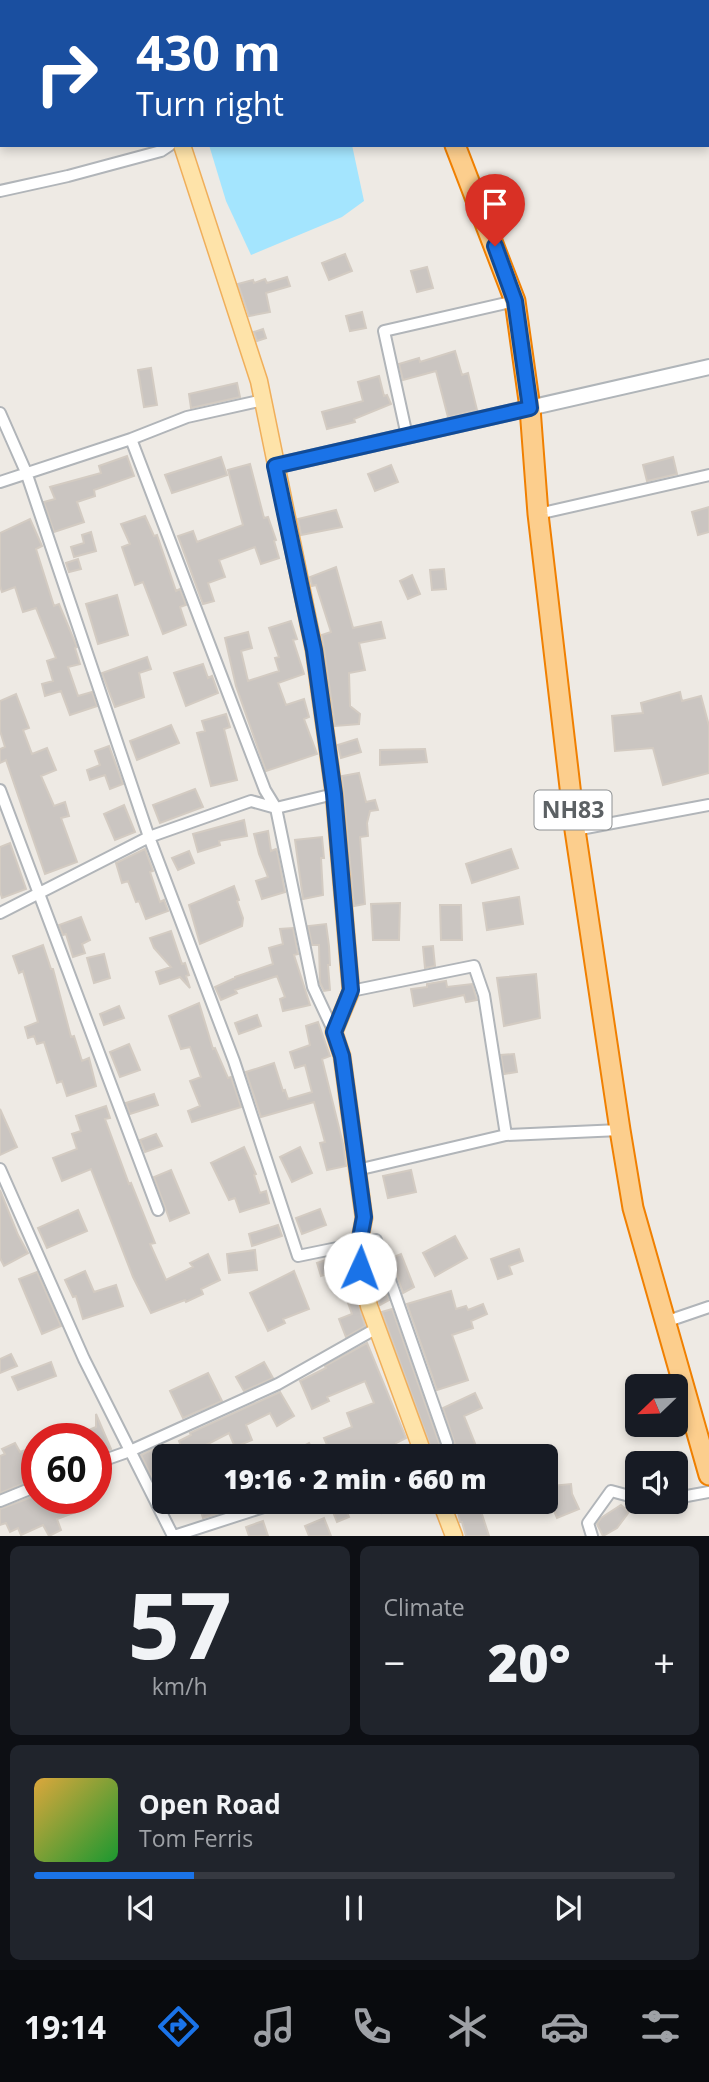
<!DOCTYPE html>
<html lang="en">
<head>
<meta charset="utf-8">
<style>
	:root { --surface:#171b24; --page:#20242c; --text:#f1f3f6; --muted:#9ea1a6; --line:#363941; --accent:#1a73e8 }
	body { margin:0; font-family:"Open Sans",sans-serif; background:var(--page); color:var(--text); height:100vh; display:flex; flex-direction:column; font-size:26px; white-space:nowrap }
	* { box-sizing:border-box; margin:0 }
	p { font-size:23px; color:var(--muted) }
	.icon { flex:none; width:38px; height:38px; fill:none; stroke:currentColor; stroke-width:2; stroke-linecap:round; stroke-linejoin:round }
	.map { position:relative; height:1536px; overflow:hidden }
	.sheet { display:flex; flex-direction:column; gap:10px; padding:10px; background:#0d0f14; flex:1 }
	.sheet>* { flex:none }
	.guide { position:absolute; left:0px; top:0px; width:710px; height:147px; box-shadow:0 4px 10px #0003; background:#1a4fa0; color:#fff; overflow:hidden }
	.needle { width:46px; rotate:247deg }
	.controls { position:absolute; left:625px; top:1374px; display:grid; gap:14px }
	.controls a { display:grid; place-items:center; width:63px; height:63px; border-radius:10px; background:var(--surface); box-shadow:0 4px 10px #0003; font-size:35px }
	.speed { position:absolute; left:21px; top:1423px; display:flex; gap:14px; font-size:35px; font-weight:700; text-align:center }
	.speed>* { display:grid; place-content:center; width:91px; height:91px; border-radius:50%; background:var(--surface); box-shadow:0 4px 10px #0003; line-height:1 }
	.speed .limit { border:10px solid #d22; background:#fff; color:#111 }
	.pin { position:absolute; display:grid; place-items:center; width:60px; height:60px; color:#fff; margin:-72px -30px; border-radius:50% 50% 50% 0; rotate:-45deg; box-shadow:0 0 7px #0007 }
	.pin .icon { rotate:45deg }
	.me { position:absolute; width:77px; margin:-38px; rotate:2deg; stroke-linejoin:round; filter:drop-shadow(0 0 5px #0008) }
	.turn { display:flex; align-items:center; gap:24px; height:147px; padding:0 21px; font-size:32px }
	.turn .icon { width:91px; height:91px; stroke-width:2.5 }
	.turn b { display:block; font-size:49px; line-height:60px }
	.big { font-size:52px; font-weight:800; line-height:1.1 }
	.sheet .tile { flex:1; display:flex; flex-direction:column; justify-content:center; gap:10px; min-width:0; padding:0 24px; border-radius:10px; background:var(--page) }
	.sheet .dial { align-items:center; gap:0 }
	.dial b { font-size:91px; line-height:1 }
	.song { display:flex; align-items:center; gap:21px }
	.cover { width:84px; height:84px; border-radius:10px; background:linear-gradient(135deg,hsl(40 70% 55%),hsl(130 70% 35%)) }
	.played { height:7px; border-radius:4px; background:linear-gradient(90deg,var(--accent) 25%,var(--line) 25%) }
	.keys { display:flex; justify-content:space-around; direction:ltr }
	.heat { display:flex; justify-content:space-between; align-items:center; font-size:38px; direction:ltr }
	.sheet .tiles { flex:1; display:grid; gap:10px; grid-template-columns:1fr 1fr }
	.tile:last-child { grid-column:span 2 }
	.trip { position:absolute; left:152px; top:1444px; width:406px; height:70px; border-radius:10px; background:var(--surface); box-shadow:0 4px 10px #0003; font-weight:800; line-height:70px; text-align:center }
	.tab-bar { display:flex; height:112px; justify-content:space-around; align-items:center; background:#090b0e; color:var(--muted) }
	.tab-bar .icon { width:49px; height:49px }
	.tab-bar .active { color:var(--accent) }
	.tab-bar b { font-size:32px; color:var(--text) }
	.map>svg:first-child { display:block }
	.water { fill:#a4e5fe }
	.building { fill:#cac5c1; stroke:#d3cbc2; stroke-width:2 }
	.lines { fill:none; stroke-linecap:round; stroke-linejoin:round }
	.street-casing { stroke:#b1b5b9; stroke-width:14 }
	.secondary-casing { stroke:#b0b5b9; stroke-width:18 }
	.primary-casing { stroke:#f0af5b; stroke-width:19 }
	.highway-casing { stroke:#f08002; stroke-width:23 }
	.street { stroke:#fff; stroke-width:10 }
	.secondary { stroke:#fff; stroke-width:14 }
	.primary { stroke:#fee3a9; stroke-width:16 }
	.highway { stroke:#fcce8d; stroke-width:19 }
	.route-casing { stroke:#114b97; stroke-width:18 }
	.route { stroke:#1a73e8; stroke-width:12 }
	.labels { text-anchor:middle; stroke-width:5; stroke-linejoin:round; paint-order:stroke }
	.shield { fill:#fff; stroke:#8d9092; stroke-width:2 }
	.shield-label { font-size:23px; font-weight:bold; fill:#5c6164 }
</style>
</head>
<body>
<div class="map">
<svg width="709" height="1536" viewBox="0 0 709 1536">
	<rect width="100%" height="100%" fill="#eeeae4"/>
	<path class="water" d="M209,145H352L364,201L342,217L251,255L226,201Z"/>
	<path class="building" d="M345,254L352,271L329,280L322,263Z
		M427,267L433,288L417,292L411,271Z
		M287,277L290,286L266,293L270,312L249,316L238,284L253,280L254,283L265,279L267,283Z
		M362,312L366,328L350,331L346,316Z
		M263,329L266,338L257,341L254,332Z
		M455,351L462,375L468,373L477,410L448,417L436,371L403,380L399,364L419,358L420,362Z
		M151,368L157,405L144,407L138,370Z
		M379,376L384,396L387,395L391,404L354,419L355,422L327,429L322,412L363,401L358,382Z
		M237,383L240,397L191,408L189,394Z
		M127,456L134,476L94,490L95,496L77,502L84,522L54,532L44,502L55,499L50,487L101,473L99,466Z
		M221,457L227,475L172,493L165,475Z
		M673,457L677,474L647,481L643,465Z
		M250,464L264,518L268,517L276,540L274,541L279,558L261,564L255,547L219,560L225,577L208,583L214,601L203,604L178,536L193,531L197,542L243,525L228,470Z
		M391,465L398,482L375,491L368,474Z
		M709,507V532L698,535L692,512Z
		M336,510L342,527L301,535L298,519Z
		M145,516L154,536L157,535L176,591L180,589L186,605L180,607L186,625L163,634L143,582L135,585L122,547L130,544L121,524Z
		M30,519L42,546L36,549L54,606L59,604L77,647L75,648L80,664L68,667L78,696L92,692L97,706L70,715L61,691L45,696L42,684L53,681L47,661L56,658L36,608L23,612L15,587L2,592L0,586V533Z
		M91,532L96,551L74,557L71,547L84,543L82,535Z
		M78,559L81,569L69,572L66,563Z
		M336,567L353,628L381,622L385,638L359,643L365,670L349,673L350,706L360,714L359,724L335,726L322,635L331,632L316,585L312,586L310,577Z
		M444,569L446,589L432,590L430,570Z
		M412,575L420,594L408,599L400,581Z
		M117,595L128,635L98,644L86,604Z
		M291,621L297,639L293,640L304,674L278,683L286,705L304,699L309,717L304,719L317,754L266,771L236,686L225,638L248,632L252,648L241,651L248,681L279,671L275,658L279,657L269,628Z
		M147,657L151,669L139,673L144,697L115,707L102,673Z
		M203,664L208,678L212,676L218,693L186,706L174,673Z
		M680,692L682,701L701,696L709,726V773L663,785L653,748L615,751L612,716L643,713L641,703Z
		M16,694L29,728L23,730L32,754L47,748L56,770L41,776L54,806L65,802L69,816L61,818L77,862L45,874L6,760L0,763V749L5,747L0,731V701Z
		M226,714L230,727L224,729L237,780L211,786L197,733L205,731L202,721Z
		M171,725L179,743L137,760L130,741Z
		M357,739L361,752L341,758L338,745Z
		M109,746L123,784L110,789L105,775L90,780L87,770L100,765L95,751Z
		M425,749L427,762L380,765V750Z
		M359,773L366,802L375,800L378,810L370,811L367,823L368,836L360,837L365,904L354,906L342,776Z
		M195,789L203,807L160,823L153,805Z
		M124,805L135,832L115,840L104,814Z
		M244,820L247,836L219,841L220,845L198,852L193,834Z
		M268,831L271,851L276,849L277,851L285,892L262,899L256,881L268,877L259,854L254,834Z
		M322,837L324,858H321L323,895L303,899L295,840Z
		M10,843L26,889L2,898L0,891V847Z
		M145,849L153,871L150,872L160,902L164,900L168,911L146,919L139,901L136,902L128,881L122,883L116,863Z
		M511,849L518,868L472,883L466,864Z
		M189,851L194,863L178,870L172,858Z
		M234,886L239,900L237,901L243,918L242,926L200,944L189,905Z
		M519,897L523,924L487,930L483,903Z
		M400,903L399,940H373L371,904Z
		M440,905H461L462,940H441Z
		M81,917L90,940L82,944L85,953L73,957L66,934L63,935L59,925Z
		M326,924L329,946L330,965H328L330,990L324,991L320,983L319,945H312L308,926Z
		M293,928L298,954L294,955L310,1005L283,1011L280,999L285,997L277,976L235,990L237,993L221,1000L215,987L235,978V977L273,964L269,948L283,944L280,929Z
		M171,931L182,964L185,963L189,975L186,976L190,988L180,977L160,984L156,972L171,967L154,948L150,938Z
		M43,945L51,969H53L71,1037L74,1036L82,1061L89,1058L96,1086L67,1096L62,1081L57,1083L44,1042L37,1044L34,1036L28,1038L25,1027L38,1022L23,971L19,973L13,956Z
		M433,946L435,966L425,968L423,947Z
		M104,954L110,978L94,983L87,958Z
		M536,974L540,1018L504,1026L497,978Z
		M446,981L447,987L472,984L477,1000L466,1002L464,995L414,1006L411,989L427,987V984Z
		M199,1003L213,1049L215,1048L228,1078L231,1077L241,1107L192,1122L188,1111L200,1106L190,1081L201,1077L190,1047L181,1049L169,1016Z
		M119,1006L124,1018L104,1025L100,1014Z
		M257,1015L261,1026L239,1034L235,1023Z
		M318,1022L330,1056L322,1059L343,1144L346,1166L327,1170L320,1143L325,1142L314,1102L261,1117L246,1072L274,1063L283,1091L285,1090L288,1099L312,1092L305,1065L295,1068L290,1052L310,1045L306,1026Z
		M129,1044L140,1070L120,1077L110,1052Z
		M514,1054L517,1072L504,1074L501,1055Z
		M154,1094L158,1105L130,1114L126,1103Z
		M106,1106L110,1118L105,1119L129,1184L131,1183L155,1243L150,1244L166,1280L193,1267L190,1263L208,1254L220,1280L201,1289L203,1294L186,1302L185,1300L151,1313L133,1277L91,1169L62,1181L53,1158L77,1149L72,1134L81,1131L76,1116Z
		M0,1109L17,1147L0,1155Z
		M156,1134L162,1146L145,1152L140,1140Z
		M244,1147L256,1174L254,1175L260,1193L266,1191L269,1203L240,1212L235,1198L229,1200L211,1163Z
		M300,1147L312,1173L292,1182L280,1157Z
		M171,1170L189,1213L170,1221L154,1177Z
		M411,1170L416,1192L388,1198L383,1176Z
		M0,1190L18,1235L28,1253L4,1266L0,1258Z
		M320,1209L326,1225L302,1234L296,1218Z
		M78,1210L87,1231L47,1248L38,1228Z
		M278,1225L282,1236L252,1246L249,1234Z
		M455,1236L467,1258L435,1276L423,1253Z
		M519,1249L523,1261L509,1266L512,1274L498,1279L491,1259Z
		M255,1250L257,1270L229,1273L227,1254Z
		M401,1254L414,1287L403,1293L391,1258Z
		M332,1258L336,1271L321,1276L317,1263Z
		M85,1271L94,1292L116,1285L123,1306L83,1319L76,1296L73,1297L65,1280Z
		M294,1271L309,1309L283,1319L285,1323L268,1331L250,1293Z
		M37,1272L61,1326L42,1334L19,1279Z
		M380,1275L389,1300L380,1305L373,1277Z
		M353,1286L365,1326L346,1337L339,1319L352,1314L343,1289Z
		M451,1291L456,1309L466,1306L468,1310L483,1304L487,1314L471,1321L473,1328L452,1335L468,1380L437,1390L407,1304Z
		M392,1309L440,1446L449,1451L455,1444L443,1408L475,1393L482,1408L464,1416L476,1446L449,1456H434L382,1312Z
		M367,1343L406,1438L396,1443L401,1456H332L324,1438L352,1427L347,1413L374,1403L365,1381L327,1397L329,1401L312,1409L300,1381L326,1368L325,1366Z
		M11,1354L17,1366L0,1373V1359Z
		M51,1362L56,1376L18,1390L12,1377Z
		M264,1362L273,1378L244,1391L236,1377Z
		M208,1373L222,1401L183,1418L170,1391Z
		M280,1392L294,1416L277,1426L270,1413L246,1425L252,1440L235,1447L229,1433L202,1447L206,1456H185L179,1441L191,1435L190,1433Z
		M96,1414L111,1449L96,1455V1438H70L96,1427Z
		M15,1443L20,1452L37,1446V1478L0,1493V1456L5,1454L2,1449Z
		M309,1443L316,1456H285Z
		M158,1447L164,1464V1502L141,1455Z
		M571,1484L572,1494L579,1509L557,1518L552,1506L555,1505L552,1486Z
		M37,1495V1498H74L79,1511L57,1519L61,1530L49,1536L43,1525L21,1535L18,1528L10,1532L6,1523L0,1525V1509Z
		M198,1502H216L219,1513L203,1518Z
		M329,1502H342L349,1517L337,1522Z
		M376,1502H406L382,1513Z
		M456,1502H478L489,1536H466L462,1522H460Z
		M621,1505L629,1512L617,1528L603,1536L597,1524L601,1518Z
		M324,1518L331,1536H309L305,1526Z
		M263,1521L268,1536H249L246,1527Z"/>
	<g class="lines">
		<defs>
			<path id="street" d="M0,191L68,176L161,151L170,145
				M0,413L26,472L149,837L234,1061L298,1256L376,1240L447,1443
				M407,436L384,331L515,301
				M131,439L265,790L276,808L313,987L334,1032
				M0,482L131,439L187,417L263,400
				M538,514L709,475
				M0,790L158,1210
				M575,830L709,805
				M0,913L149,837L251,801L276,808L334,794
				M351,991L474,966L484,995L506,1135
				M0,1169L84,1359L173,1536
				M357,1170L506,1135L620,1130
				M665,1322L709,1307
				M409,1456L423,1452
				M96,1463L130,1451L278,1384L377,1328
				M676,1498L709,1492
				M0,1501L37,1486
				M174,1536L279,1502
				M592,1536L588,1523L611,1491L637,1498"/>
			<path id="secondary" d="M275,466L709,367"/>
			<path id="primary" d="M152,0V2
				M182,145L259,381L314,650L334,794L351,991L334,1032L342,1056L364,1218L359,1244L360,1268L369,1306L424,1456
				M441,1502L454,1536"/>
			<path id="highway" d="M350,0L352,2
				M455,145L515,301L530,408L538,514L575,830L620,1130L633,1208L709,1475"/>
		</defs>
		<use href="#street" class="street-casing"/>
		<use href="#secondary" class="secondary-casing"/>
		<use href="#primary" class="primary-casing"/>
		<use href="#highway" class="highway-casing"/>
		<use href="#street" class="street"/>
		<use href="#secondary" class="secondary"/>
		<use href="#primary" class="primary"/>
		<use href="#highway" class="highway"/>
	</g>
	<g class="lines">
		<defs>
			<path id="route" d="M360,1268L359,1244L364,1217L342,1056L334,1032L351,990L334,794L314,650L275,466L530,408L515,301L495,246"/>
		</defs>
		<use href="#route" class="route-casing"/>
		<use href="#route" class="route"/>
	</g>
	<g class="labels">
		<rect class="shield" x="534.5" y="790.5" width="77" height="39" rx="5"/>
		<g class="shield-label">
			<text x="573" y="818">NH83</text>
		</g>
	</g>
</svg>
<div class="controls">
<a><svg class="needle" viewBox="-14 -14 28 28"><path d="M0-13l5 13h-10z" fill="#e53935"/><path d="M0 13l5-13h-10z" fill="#9ea1a6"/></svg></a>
<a><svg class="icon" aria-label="sound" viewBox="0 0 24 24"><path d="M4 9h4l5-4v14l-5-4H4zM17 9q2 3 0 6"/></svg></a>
</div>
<div class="speed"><div class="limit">60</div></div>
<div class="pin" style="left:495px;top:246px;background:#d93025"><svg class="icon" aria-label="arrive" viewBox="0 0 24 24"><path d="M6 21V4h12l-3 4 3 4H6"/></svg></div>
<svg class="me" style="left:360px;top:1268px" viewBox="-20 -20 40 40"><circle r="19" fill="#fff"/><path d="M0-13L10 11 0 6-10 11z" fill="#1a73e8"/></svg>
<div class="trip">19:16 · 2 min · 660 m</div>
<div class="guide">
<div class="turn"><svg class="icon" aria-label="right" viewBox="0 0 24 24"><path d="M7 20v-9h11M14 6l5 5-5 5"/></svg><div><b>430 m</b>Turn right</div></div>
</div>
</div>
<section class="sheet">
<div class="tiles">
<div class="tile dial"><b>57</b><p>km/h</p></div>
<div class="tile"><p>Climate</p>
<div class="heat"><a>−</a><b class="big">20°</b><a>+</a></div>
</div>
<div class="tile">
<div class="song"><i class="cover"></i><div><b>Open Road</b><p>Tom Ferris</p></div></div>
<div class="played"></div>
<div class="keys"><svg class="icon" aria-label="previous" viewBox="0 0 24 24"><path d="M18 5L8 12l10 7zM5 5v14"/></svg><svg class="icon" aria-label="pause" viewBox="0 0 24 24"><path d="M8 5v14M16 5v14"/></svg><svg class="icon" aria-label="next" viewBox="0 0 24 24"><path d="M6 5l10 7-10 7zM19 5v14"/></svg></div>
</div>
</div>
</section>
<nav class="tab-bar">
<b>19:14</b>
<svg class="icon active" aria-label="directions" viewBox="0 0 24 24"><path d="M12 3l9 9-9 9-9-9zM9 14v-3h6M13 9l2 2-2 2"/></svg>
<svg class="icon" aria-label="music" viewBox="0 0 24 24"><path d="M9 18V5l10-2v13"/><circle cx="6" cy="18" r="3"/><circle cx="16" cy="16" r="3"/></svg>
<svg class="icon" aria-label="phone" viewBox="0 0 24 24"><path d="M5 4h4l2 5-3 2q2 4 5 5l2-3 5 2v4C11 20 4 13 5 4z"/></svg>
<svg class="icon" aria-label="climate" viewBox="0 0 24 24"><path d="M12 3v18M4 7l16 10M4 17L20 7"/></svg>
<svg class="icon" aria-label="car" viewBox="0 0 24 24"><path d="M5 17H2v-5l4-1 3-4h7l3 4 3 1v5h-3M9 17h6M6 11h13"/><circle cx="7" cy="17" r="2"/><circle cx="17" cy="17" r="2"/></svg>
<svg class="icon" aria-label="filters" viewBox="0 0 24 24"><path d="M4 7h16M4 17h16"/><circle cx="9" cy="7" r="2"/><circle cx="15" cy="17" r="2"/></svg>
</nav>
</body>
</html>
